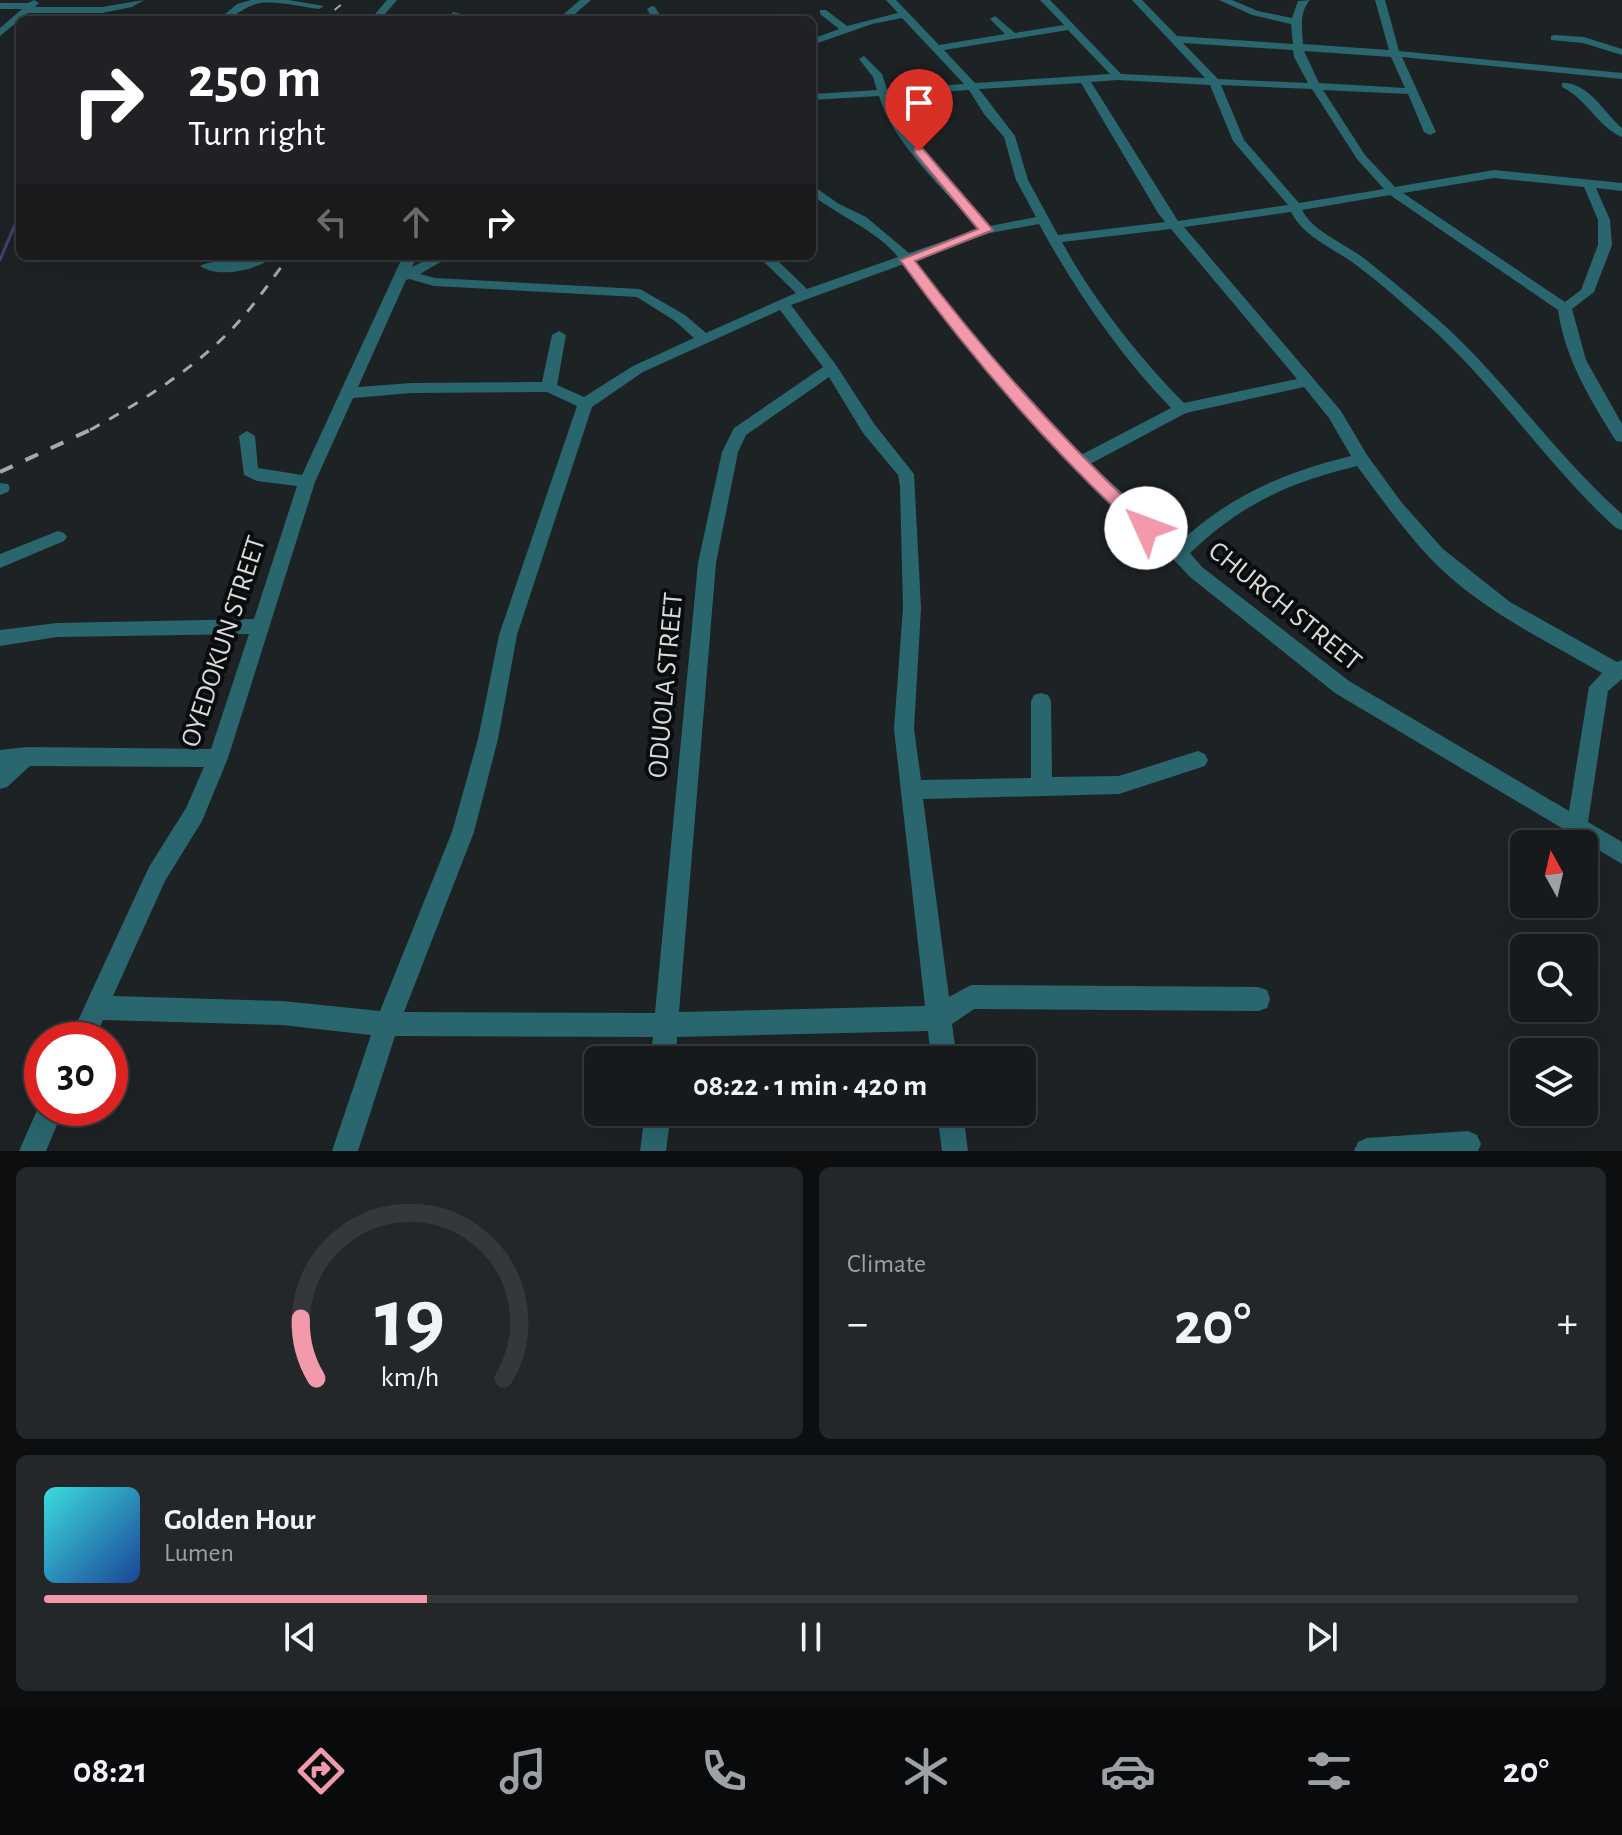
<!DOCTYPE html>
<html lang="en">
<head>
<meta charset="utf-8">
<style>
	:root { --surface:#161a1c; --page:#232729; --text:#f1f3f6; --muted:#9ea1a3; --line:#35383b; --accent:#f29aac }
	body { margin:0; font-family:"Alegreya Sans",sans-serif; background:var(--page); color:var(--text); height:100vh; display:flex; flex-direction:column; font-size:30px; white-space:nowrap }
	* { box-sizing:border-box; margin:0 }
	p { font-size:26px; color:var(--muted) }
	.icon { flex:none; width:44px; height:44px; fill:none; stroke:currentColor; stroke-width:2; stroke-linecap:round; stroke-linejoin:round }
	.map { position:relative; height:1151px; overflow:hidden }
	.panel { display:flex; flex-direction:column; gap:16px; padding:16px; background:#0c0e0f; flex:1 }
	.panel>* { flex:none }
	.guide { position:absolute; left:16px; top:16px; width:800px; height:244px; border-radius:12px; box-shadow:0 8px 32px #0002,0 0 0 2px var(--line); background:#202124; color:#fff; overflow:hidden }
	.needle { width:52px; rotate:352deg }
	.controls { position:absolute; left:1510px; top:830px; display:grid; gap:16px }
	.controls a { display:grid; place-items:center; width:88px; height:88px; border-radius:12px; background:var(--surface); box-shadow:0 8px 32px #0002,0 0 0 2px var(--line); font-size:40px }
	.speed { position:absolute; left:24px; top:1022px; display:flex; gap:16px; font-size:40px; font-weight:700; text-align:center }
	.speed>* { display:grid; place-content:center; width:104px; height:104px; border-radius:50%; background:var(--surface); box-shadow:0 8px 32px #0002,0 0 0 2px var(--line); line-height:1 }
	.speed .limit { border:12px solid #d22; background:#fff; color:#111 }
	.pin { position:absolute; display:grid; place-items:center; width:68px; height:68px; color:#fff; margin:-82px -34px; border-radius:50% 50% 50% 0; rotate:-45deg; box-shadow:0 0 8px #0007 }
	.pin .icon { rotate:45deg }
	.me { position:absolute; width:88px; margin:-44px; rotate:313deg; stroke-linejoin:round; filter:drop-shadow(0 0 6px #0008) }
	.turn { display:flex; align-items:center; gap:28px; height:168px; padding:0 40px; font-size:36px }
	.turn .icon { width:104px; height:104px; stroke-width:2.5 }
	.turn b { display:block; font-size:56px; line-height:68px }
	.lanes { display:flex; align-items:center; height:76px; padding:0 40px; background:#0003; justify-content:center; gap:40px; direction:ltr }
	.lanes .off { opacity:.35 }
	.big { font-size:60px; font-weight:700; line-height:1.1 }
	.panel .widget { flex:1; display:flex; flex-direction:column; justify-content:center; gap:12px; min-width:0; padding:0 28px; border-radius:12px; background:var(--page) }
	.panel .dial { align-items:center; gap:0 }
	.dial svg { height:208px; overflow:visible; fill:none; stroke:var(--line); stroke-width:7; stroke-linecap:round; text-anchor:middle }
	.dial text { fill:var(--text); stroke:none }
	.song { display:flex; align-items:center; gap:24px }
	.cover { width:96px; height:96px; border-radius:12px; background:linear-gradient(135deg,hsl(180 70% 55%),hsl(220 70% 35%)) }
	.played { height:8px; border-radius:4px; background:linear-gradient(90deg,var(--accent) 25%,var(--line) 25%) }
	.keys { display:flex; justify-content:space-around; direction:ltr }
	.heat { display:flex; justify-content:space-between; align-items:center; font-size:44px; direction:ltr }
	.panel .tiles { flex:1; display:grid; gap:16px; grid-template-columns:1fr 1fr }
	.widget:last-child { grid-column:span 2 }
	.trip { position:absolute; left:584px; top:1046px; width:452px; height:80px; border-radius:12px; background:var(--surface); box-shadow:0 8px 32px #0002,0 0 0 2px var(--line); font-weight:700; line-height:80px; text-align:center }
	.tab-bar { display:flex; height:128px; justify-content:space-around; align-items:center; background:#090a0b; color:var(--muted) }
	.tab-bar .icon { width:56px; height:56px }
	.tab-bar .current { color:var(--accent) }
	.tab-bar b { font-size:36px; color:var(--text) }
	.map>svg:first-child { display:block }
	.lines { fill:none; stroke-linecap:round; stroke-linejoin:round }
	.stream { stroke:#454070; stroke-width:3 }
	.minor { fill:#2a666e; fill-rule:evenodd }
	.rail-far2 { stroke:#a5a9ab; stroke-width:2; stroke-dasharray:8 8; stroke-linecap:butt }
	.rail-far1 { stroke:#a5a9ab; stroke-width:3; stroke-dasharray:11 11; stroke-linecap:butt }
	.rail { stroke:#a5a9ab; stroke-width:4; stroke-dasharray:14 14; stroke-linecap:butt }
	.route { fill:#f29aac; stroke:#9d6470; stroke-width:2 }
	.labels { text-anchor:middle; stroke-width:8; stroke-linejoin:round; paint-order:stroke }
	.street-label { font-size:28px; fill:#d6dadb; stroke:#090b0c }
</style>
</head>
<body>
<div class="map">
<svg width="1622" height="1151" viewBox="0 0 1622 1151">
	<rect width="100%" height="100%" fill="#1d2225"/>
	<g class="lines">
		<path class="stream" d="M0,260L16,222H20"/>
		<path class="minor" d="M34,0L39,3L35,7H102L144,0L132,7L102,13H28L0,36V28L22,9H0V3H28Z
			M251,0H289L324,6L319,9C301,7 278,1 260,3C243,6 234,20 218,20L237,4Z
			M387,0H397L380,20H370Z
			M580,0H591L568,20H557Z
			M886,0H896L939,45L1005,34L990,19L995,16L1015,33L1064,25L1040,0H1050L1121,74L1205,78L1132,0H1142L1177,36L1293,44L1291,24L1252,15L1219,0H1232L1258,11L1292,18L1298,1L1310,0C1299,12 1302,29 1303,44L1389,50L1375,0H1385L1399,51L1622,73V79L1402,57L1436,132L1430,135L1424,132L1408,94L1323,90L1365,155L1395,187L1494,170L1622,183V191L1596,188L1610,220L1612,245L1594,292L1572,309L1586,360L1622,424V442L1616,441C1590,399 1565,359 1558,310L1390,195L1302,210C1313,232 1346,244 1365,259C1384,274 1403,290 1422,306C1497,367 1550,450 1622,514V530L1616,528C1546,465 1495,383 1423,321C1400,301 1377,280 1352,262C1332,248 1302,235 1291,212L1184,227L1341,411L1367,455L1402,503L1443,549L1510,602L1617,662L1622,660V679L1608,691L1588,822L1622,842V864L1335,693L1190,577C1161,544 1125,520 1094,489C1025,419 963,343 904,264L791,305L836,365L875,425L914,474L921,608L914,729L921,780L1031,778V701L1034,695L1041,693L1048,695L1051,701L1052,777L1119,776L1198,751L1205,754L1208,760L1205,766L1119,794L923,799L949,997L971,985L1258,987L1267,990L1270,999L1267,1008L1258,1011L974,1009L952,1024L957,1060H931L928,1031L677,1037L676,1060H650L653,1037L395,1036L358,1151H332L371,1035L282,1025L103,1020L94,1040H69L149,867L186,808L204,767L30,766L7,787L0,789V750L27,747L211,749L249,634L57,637L0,646V630L57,623L254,619L297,486L257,481L244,475L239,436L247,431L255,436L258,468L302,475L403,256H417L412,267L434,256H451L420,274L435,278L640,289L685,315L706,333L796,293L758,256H773L807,289L898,257C875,229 840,217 812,195V185L839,204L866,217L909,253L979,229C945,190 894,145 879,96L812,100V94L877,90L873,77L859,59L864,56L882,74L887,89L964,84L902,18L872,24L812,45V39L839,29L820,14V10H826L847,26L898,13ZM1068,30L1110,74L975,83L944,50ZM1183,43L1293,50L1294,57L1308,83L1218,79ZM1304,51L1391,57L1405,88L1319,83ZM1118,80L1210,85L1233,141L1288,205L1178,221L1091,82ZM1081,83L1158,213L1165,222L1058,235L1028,180L1015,136L979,89ZM1221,85L1312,89L1357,159L1384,189L1299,203L1244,140ZM969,90L984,114L1004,137L1016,180L1036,217L990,226C957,188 905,143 889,95ZM1494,178L1584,187L1598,220V245L1581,290L1565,302L1403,193ZM1039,224C1075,290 1119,354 1171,408L1081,455L979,345L914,260L990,233ZM1171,229L1297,379L1184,403C1138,356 1094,301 1062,242ZM409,279L434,286L637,297L675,321L694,338L633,366L584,397L557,385L566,335L559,331L552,335L542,382L412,383L358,387L406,280ZM780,310L823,367L734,428L722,452L698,563L655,1013L404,1012L474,832L498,739L517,635L592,407L643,372ZM829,377L863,433L898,475L900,486L903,608L894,729L925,1006L679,1012L716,563L738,452L746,435ZM1304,387L1329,418L1351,456C1285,472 1229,496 1179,543L1090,464L1186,413ZM547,392L577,406L499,635L478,739L452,832L380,1011L282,1001L113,996L165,881L202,821L228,758L315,482L353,398L412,393ZM1357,466C1380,497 1403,529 1429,557C1477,608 1543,639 1602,673L1589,687L1569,811L1349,681L1202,567L1190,553C1243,503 1288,483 1357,466Z
			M652,6L655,7L663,20H653L647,9Z
			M453,12L461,14L457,20H447Z
			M1555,35L1584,37L1622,49V55L1583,43L1551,40V36Z
			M1562,83C1589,82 1604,113 1622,128V137C1598,127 1587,99 1562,87Z
			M257,256H275C258,270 219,279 200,266C213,258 237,265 257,256Z
			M0,483L8,484L10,488L8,492L0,495Z
			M58,531L64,533L67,537L64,541L0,568V554Z
			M42,1099V1108H64L46,1151H19Z
			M645,1112H671L666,1151H640Z
			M937,1112H963L968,1151H942Z
			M1468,1131L1477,1135L1481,1144L1478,1151H1354L1358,1142L1367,1138Z"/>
		<path class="rail-far2" d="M322,20L347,0"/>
		<path class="rail-far1" d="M90,430C141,402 191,371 232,329C253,307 271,281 289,256"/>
		<path class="rail" d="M0,472L94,428"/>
	</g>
	<path class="route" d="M915,149H923L993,230L915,261C987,356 1065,443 1152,524L1155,528L1152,532H1140C1051,450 971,358 900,260L978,229L915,153Z"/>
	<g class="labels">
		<g class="street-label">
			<text transform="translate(1286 605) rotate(39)" y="10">CHURCH STREET</text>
			<text transform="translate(222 641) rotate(-72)" y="10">OYEDOKUN STREET</text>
			<text transform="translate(664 685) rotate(-85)" y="10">ODUOLA STREET</text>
		</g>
	</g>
</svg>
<div class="controls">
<a><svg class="needle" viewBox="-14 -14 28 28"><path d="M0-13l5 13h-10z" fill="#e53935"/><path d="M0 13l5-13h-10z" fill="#9ea1a3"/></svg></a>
<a><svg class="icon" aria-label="search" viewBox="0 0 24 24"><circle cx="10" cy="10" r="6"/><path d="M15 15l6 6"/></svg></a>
<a><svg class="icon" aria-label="layers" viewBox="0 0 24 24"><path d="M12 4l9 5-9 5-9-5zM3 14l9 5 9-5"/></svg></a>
</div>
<div class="speed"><div class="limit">30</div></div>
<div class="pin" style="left:919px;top:151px;background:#d93025"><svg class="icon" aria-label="arrive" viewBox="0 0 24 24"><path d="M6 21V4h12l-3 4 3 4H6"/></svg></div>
<svg class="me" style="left:1146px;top:528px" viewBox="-20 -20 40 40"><circle r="19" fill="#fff"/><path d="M0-13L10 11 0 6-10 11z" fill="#f29aac"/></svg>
<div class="trip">08:22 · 1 min · 420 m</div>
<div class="guide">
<div class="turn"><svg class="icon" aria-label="right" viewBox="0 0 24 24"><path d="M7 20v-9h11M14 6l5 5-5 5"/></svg><div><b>250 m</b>Turn right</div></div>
<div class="lanes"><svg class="icon off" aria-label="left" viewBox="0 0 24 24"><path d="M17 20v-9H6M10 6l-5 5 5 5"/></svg><svg class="icon off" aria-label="ahead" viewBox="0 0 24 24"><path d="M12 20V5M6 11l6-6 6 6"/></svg><svg class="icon" aria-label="right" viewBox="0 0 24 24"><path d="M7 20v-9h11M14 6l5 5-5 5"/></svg></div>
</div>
</div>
<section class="panel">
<div class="tiles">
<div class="widget dial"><svg viewBox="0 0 100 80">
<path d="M14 69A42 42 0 1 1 86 69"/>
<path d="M14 69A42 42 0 0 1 8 46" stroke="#f29aac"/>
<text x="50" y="56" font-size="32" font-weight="700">19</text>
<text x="50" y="72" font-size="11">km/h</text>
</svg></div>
<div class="widget"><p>Climate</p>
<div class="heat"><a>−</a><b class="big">20°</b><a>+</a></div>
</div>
<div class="widget">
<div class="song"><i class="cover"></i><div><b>Golden Hour</b><p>Lumen</p></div></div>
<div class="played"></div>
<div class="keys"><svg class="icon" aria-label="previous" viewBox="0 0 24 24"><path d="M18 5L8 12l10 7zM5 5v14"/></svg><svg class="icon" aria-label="pause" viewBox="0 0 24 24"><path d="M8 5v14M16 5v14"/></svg><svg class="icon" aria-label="next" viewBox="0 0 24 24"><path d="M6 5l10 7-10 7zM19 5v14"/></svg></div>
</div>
</div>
</section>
<nav class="tab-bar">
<b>08:21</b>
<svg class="icon current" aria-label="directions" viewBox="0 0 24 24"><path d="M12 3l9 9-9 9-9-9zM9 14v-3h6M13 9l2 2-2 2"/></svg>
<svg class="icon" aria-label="music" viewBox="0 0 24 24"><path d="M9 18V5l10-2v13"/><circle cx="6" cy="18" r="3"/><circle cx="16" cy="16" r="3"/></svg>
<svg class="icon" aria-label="phone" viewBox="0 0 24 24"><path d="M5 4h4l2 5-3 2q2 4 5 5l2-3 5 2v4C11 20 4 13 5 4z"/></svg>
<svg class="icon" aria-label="climate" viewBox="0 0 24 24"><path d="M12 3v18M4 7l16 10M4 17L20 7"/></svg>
<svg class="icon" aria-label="car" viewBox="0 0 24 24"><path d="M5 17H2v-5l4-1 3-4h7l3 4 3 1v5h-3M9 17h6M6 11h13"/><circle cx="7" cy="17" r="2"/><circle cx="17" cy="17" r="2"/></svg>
<svg class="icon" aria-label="filters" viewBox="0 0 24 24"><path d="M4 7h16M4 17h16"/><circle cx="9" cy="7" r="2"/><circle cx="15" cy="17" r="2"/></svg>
<b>20°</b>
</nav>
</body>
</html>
